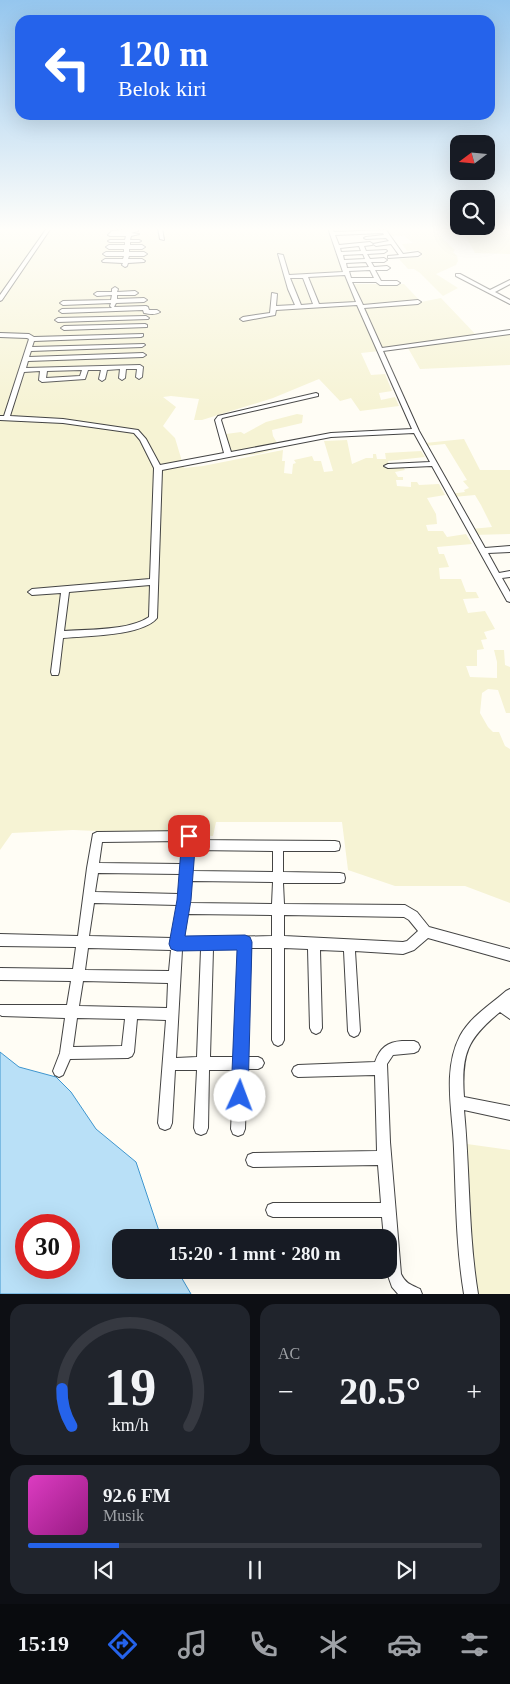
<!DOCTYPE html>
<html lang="id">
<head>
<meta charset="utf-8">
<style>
	:root { --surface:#171b24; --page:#20242c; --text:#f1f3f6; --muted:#9ea1a6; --line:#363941; --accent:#2563eb }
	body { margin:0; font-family:Georgia,serif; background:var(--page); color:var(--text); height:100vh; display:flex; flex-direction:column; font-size:19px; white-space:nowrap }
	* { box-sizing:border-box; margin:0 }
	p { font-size:16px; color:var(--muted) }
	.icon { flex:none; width:28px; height:28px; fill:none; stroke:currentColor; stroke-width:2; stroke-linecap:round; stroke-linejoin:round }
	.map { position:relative; height:1294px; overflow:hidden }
	.details { display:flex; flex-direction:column; gap:10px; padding:10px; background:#0d0f14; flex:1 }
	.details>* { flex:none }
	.top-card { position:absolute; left:15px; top:15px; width:480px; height:105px; border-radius:15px; box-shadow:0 5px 20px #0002; background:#2563eb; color:#fff; overflow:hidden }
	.needle { width:32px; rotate:254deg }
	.tools { position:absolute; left:450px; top:135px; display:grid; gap:10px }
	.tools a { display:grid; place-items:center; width:45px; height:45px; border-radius:10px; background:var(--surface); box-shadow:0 5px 20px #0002; font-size:25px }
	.speed { position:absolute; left:15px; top:1214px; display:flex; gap:10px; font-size:25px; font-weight:700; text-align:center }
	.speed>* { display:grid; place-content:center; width:65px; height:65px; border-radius:50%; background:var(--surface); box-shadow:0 5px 20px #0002; line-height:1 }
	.speed .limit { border:8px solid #d22; background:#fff; color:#111 }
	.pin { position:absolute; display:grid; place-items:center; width:42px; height:42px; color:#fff; margin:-21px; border-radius:10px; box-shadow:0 2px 8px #0006 }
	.me { position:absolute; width:55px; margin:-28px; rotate:2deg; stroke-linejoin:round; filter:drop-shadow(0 0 4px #0008) }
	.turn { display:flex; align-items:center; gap:18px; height:105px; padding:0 20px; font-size:22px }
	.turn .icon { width:65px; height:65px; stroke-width:2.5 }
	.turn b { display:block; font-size:35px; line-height:42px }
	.big { font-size:38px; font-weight:800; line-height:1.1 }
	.details .widget { flex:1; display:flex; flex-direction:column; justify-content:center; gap:8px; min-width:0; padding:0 18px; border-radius:15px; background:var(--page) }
	.details .dial { align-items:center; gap:0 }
	.dial svg { height:130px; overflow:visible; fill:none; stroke:var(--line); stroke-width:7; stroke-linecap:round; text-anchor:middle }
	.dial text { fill:var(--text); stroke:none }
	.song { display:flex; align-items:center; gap:15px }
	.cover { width:60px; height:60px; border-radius:8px; background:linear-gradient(135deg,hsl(310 70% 55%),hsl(310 70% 35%)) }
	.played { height:5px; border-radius:2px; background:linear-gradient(90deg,var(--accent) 20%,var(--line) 20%) }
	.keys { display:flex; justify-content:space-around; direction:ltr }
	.heat { display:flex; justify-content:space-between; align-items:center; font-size:28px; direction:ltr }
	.details .tiles { flex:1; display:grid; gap:10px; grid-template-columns:1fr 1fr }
	.widget:last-child { grid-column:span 2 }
	.trip { position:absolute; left:112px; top:1229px; width:285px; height:50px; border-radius:15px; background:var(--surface); box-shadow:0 5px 20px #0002; font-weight:800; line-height:50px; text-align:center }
	.tabs { display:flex; height:80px; justify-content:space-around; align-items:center; background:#090b0e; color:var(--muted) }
	.tabs .icon { width:35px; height:35px }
	.tabs .current { color:var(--accent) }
	.tabs b { font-size:22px; color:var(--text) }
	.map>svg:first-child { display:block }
	.farmland { fill:#f6f3d4 }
	.water { fill:#b9e0f7; stroke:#3f96cf; fill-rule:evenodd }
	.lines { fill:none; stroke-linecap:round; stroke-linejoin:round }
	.minor-casing { stroke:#444; stroke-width:2 }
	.minor { fill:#fff; fill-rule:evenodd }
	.route { fill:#2563eb; stroke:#184099 }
</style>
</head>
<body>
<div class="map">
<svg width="510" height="1294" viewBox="0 0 510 1294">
	<rect width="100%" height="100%" fill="#fffdf5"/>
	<path class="farmland" d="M0,228H341H330V236L348,284H404L421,302L441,298L479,338L510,333V365L420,369L408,348L361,353L371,375L385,374L392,391L379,393L381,400L395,397L399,406L360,411L351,398L340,401L319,379L273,398L202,420H194L199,399L171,396L163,397L176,407L163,426L175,438L184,468L203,466L283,450L282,461H285L284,473L292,474L293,464L296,463L294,460L312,456L314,461H321L324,472L333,471L324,441L347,440L352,464L366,458H373V454H376L377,459H386L385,453L421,451L425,457L388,461L390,466L402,465L405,470L395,472L398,477H403V480H396L397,486L411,487V482H417L419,485L439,484L445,495L427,498L436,514L437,524L426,525L428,531H443L447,537L466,534L472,544L437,547L439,554H444L449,567L439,568L440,579H461L466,592H476L479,598L463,599L468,613L485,611L495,629L484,632L487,639L481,640L484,649L477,650V666H466L470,677L497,678V662L494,650H504L505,665L510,667V713H506L498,690L488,689L482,693L480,713L488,727L493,732H499L505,746L510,749V903L465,886H395L348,870L342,822H216L213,836L73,830L12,833L0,850Z
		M385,228H510V254L475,253L464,233H453L447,229L435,231L455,250L453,252L457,256L458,261L456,265L436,274L458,288L443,296L420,273L414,269H408L399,259L422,257L417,250L407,251L402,244L413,243L404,236H390Z
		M297,414L303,415L302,423L272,430L273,436L280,448L258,454L229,457L225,447L224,437L226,434L241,432L244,434L266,422Z
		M464,439L480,470H510V534L473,535L471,529L492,527L481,505L475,495L453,497L450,494L465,492L464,490L469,488L463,481L467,480L445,444L425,446V443Z
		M467,1144L510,1150V1294H475Z"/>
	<path class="water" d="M0,1052L19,1067L56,1077L71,1092L96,1129L136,1162L161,1237L121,1238V1270H177L191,1294H0ZM26,1225H69V1268H26Z"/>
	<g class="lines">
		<defs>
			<path id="minor" d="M47,228H51L2,300L0,301V295Z
				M158,228H162L164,240L160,239Z
				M328,228H332L334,232L386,230L403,254L418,252L421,254L418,256L388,258V256L399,255L391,244L376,246L373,244L389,241L386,238L366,239L364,238L366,237L384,235L383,233L335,235L339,245L370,242L373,244L372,245L364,246L366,251L386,250L387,251L384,253L367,254L370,259L384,258L387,260L384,262H371L374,267L387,266L390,268L387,270H375L381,281H397L400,283L397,285H380L376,282H352L363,305L418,300L421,302L418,304L364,308L382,348L510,330V334L383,351L419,431L485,548L510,546V552L488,553L499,573L510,571V577L502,578L510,592V602L507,601L432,466L388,468L384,466L388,464L430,462L414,433L331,437L162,470L157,618C143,636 85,636 63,638L59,672L58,675H52L51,672L61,593L32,595L28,592L32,589L150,579L154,468L140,440L134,433L63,423L0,420V416H4L29,339L27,338L0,337V333L29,334L34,337L143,334V336L141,337L34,341L32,347L144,344L145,345L142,347L31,351L29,357L143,353L146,355L143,357L28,361L26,368L140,365L143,367L142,377L139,379L136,377L137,369H126L125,378L122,380L119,378L120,369L107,370L105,379L102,381L99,379L101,370H88L85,379L42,382L39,380L40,371L24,372L10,416L63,419L138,430L146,439L160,465L224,453L215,420L218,416L316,393L318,394V396L222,418L221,420L231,452L331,433L412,429L357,305L276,310L275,315L243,321L240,319L243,317L270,313L272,293L277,294L276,306L295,305L288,289L278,254L283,255L289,275L343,272ZM359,246L361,251L341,252L340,248ZM363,254L365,259L344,260L343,255ZM366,262L369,267L347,268L346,263ZM370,270L374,278H351L349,271ZM345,275L356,302L319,304L308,277ZM290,278H303L313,304L301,305ZM82,370L80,376L46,378L47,371ZM150,585L149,617C128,631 89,629 64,631L69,592Z
				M129,229H138V231L131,233L139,234L131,236L130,240H139L141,241L139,242H130V245H142L145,247L142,249H129V252H144L147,254L144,256H129L128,259H142L145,261L144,262L128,263L127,266L125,267L122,265L123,263L103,262L102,261L105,259H123L124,256H106L103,254L106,252H124V249H109L106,247L109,245H125V242H110L108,241L110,240H125L126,236H110L108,235L112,231Z
				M456,274H460L490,290L510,280V284L495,292L510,300V304L456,276Z
				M115,287L118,289L117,292L135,291L138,293L135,295H117V299L144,298L147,300L144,302L116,303L114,307L146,306L148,307L149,310H157L160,312C156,315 149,314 144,313L143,310L62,313L59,311L62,309L112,308L110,306L111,303L63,305L60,303L63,301L111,300L112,295L97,296L94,294L97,292H112V289Z
				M146,316L149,318L148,319L58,322L55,320L58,318Z
				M145,324L147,325V327L64,330L61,328L64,326Z
				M189,831L193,833L194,840L335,841L339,842L340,846L339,850L335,851H283V872L340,873L344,874L345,878L344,882L340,883H283L284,904L405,905L417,912L429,927L510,949V961L428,938L414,950L403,954L355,951L360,1031L358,1035L354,1037L350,1035L348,1031L344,951L320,950L322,1028L320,1032L316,1034L312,1032L310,1028L308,949L284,948V1040L282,1044L278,1046L274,1044L272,1040V948H251L247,1057H258L262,1059L264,1063L262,1067L258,1069H247L245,1129L243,1134L238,1136L233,1134L231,1129L234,1070H209L208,1128L206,1133L201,1135L196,1133L194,1128L197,1070H175L172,1123L170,1128L165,1130L160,1128L158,1123L166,1020L137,1019L134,1052L132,1056L128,1058L70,1059L63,1075L59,1077L55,1075L53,1071L60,1053L65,1018L2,1016L0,1015V1005H67L71,981L0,980V968L73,969L76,947L0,946V934L78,936L87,868L93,834L97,832ZM183,841L181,864L99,863L102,842ZM193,850L273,851V872L192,871ZM98,873L181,874L179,894L95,892ZM191,881L273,882L272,904L189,903ZM94,903L178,905L172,938L89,936ZM187,914L272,915V936L184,938ZM284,915L404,917L409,920L418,931L407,941L403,942L284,936ZM88,948L171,950L169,971L85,970ZM201,949L197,1057L176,1058L182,950ZM213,949H239L234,1057H210ZM83,981L168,983L167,1008L79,1006ZM77,1018L125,1019L122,1046L73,1047Z
				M510,989V1019L500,1012C467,1039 461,1054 464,1097L510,1106V1120L464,1110C470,1171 468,1233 478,1294H464C456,1246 456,1198 454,1149C453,1113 442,1071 460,1036C470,1017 490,1005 506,991Z
				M402,1041H414L418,1043L420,1047L418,1051L414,1053L393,1055L387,1064L390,1142L401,1274C405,1283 411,1285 420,1289L422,1294H398L392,1287L386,1270H389V1238H384L382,1217H273L268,1215L266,1210L268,1205L273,1203H381L378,1165L253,1167L248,1165L246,1160L248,1155L253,1153L377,1151L375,1075L298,1077L294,1075L292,1071L294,1067L298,1065L375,1062C380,1048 387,1042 402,1041Z"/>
		</defs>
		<use href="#minor" class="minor-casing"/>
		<use href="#minor" class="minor"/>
	</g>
	<linearGradient id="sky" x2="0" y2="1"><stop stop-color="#95c6ee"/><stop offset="0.56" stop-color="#fffefa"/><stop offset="1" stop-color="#fffefa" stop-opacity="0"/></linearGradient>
	<rect width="510" height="409" fill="url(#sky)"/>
	<path class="route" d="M189,830L194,832L196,836L191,900L185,936L245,935L250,937L252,942L248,1096L246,1102L240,1105L234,1102L231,1096L237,950L177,951L171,949L169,944L177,900L182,836L184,832Z"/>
</svg>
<div class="tools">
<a><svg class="needle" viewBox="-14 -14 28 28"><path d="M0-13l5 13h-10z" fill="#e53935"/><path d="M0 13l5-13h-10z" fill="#9ea1a6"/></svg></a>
<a><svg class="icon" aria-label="search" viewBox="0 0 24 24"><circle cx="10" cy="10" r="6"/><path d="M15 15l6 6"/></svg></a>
</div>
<div class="speed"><div class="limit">30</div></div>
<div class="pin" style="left:189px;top:836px;background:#d93025"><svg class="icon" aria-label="arrive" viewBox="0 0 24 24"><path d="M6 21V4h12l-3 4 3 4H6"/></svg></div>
<svg class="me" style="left:240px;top:1096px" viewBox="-20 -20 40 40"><circle r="19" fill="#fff"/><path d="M0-13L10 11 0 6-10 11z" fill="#2563eb"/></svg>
<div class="trip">15:20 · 1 mnt · 280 m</div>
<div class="top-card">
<div class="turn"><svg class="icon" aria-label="left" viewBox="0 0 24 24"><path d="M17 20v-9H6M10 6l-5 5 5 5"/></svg><div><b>120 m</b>Belok kiri</div></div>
</div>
</div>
<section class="details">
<div class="tiles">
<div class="widget dial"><svg viewBox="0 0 100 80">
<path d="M14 69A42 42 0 1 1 86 69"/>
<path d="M14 69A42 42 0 0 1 8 46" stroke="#2563eb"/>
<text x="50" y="56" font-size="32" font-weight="700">19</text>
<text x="50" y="72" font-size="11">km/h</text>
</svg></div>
<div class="widget"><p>AC</p>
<div class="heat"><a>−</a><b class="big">20.5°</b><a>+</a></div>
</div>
<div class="widget">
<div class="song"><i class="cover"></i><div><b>92.6 FM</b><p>Musik</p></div></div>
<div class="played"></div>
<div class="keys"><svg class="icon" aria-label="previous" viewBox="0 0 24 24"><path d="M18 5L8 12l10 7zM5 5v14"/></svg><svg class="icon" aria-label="pause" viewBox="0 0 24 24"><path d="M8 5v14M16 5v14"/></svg><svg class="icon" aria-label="next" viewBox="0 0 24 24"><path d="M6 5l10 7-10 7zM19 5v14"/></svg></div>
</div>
</div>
</section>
<nav class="tabs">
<b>15:19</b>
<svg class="icon current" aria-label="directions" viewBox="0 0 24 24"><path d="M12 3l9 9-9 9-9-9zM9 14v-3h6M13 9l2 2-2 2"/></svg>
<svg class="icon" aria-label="music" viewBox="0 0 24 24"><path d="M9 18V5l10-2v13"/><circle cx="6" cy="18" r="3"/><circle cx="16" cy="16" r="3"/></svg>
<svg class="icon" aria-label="phone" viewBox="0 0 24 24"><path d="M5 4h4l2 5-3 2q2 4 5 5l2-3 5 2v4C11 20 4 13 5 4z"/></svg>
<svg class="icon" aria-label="climate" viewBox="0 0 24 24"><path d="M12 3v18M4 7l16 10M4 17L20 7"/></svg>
<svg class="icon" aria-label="car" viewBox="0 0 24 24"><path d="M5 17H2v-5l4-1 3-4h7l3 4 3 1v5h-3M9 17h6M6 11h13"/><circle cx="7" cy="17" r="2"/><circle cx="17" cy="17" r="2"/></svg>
<svg class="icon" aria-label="filters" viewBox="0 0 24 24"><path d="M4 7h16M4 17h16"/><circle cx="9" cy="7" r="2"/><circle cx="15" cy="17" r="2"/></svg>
</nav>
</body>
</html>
